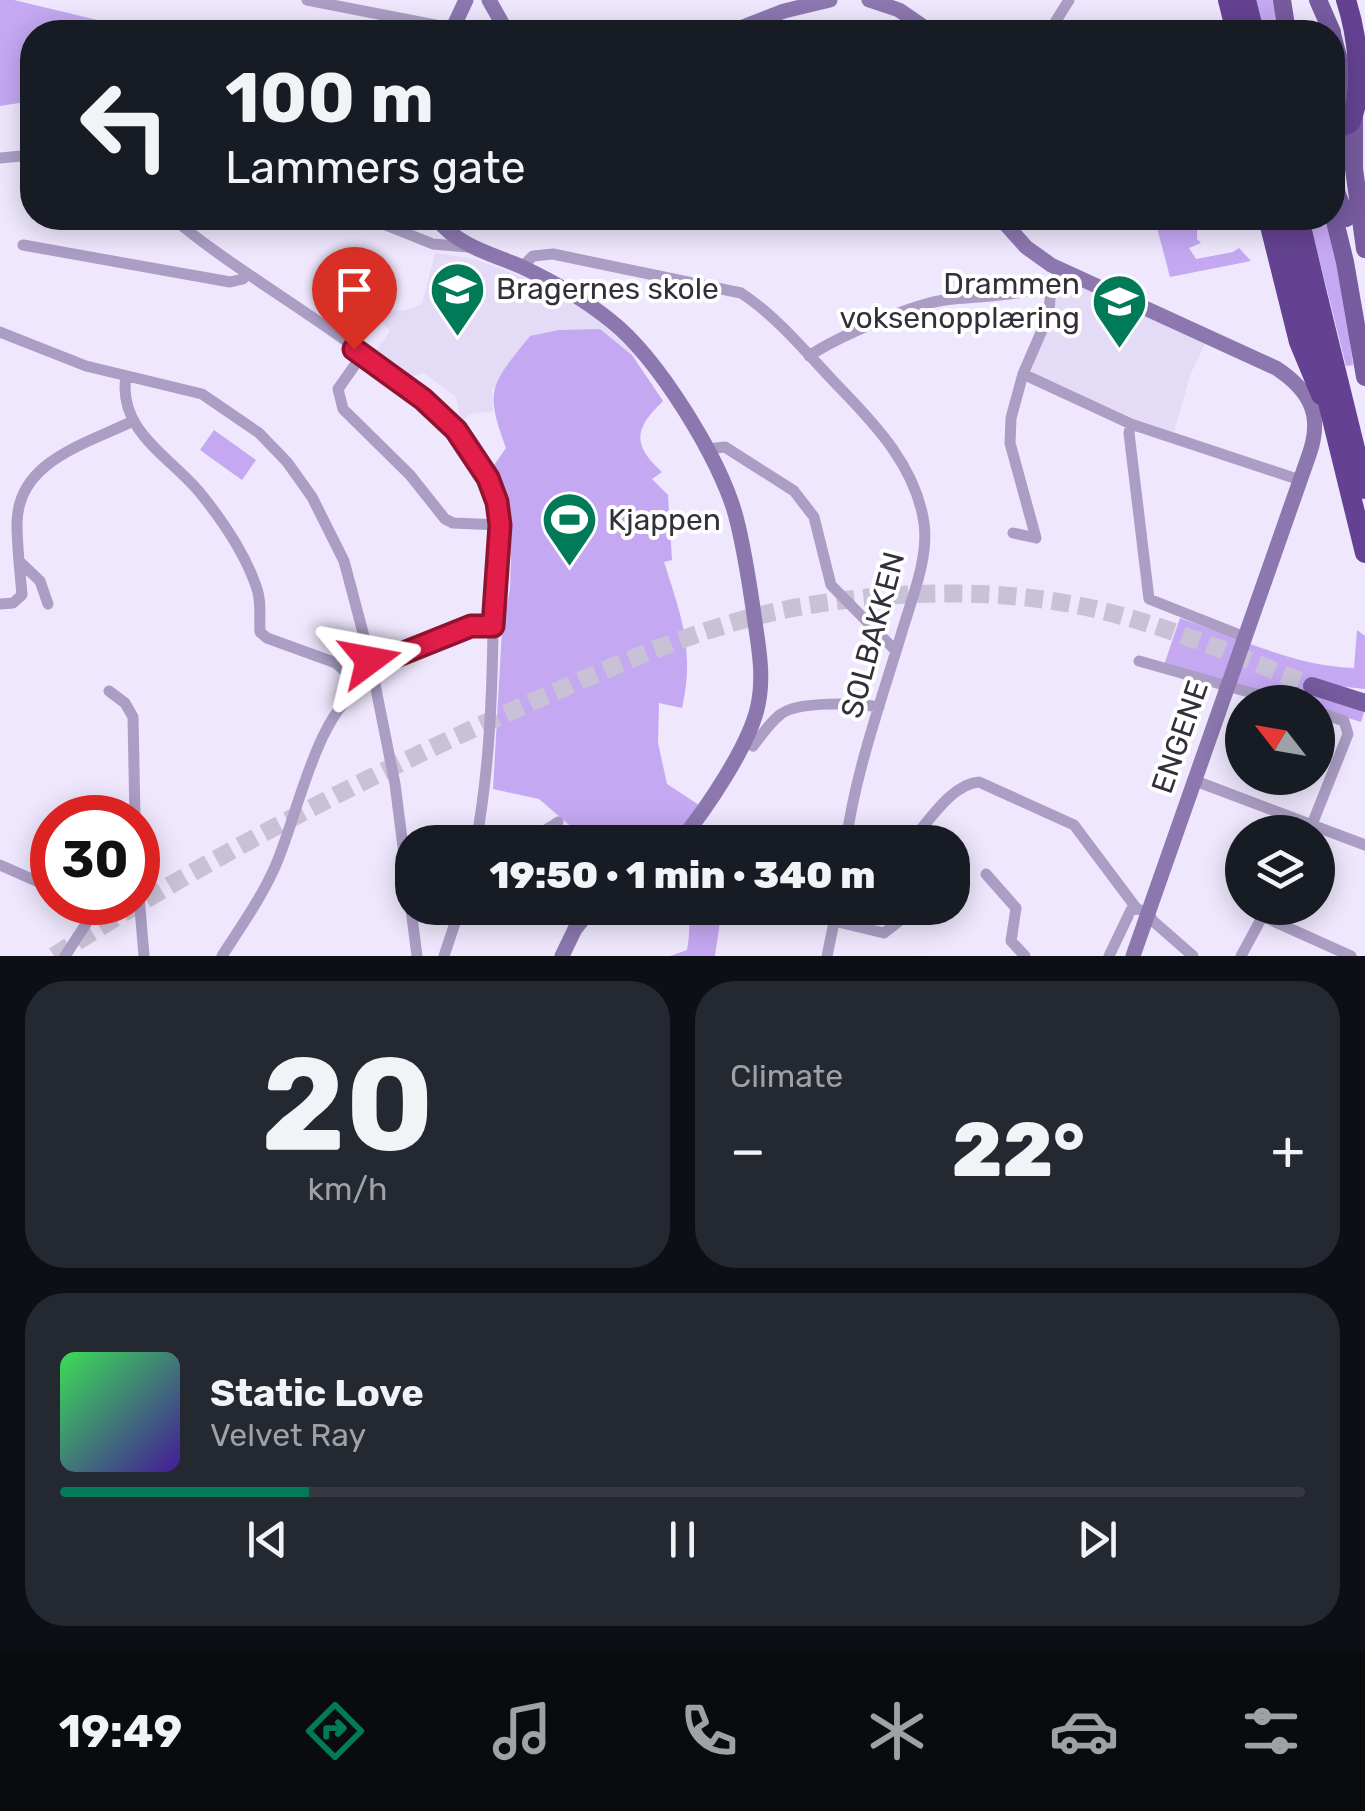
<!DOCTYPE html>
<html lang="en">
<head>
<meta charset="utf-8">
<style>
	:root { --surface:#171b24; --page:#242831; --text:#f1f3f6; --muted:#9ea1a6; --line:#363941; --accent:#017a58 }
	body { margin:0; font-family:Rubik,sans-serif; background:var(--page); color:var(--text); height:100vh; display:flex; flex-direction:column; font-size:38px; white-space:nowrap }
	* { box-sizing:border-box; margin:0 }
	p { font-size:32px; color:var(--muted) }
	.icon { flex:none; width:55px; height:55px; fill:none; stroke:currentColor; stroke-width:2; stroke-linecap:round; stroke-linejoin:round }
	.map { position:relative; height:956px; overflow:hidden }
	.details { display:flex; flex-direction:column; gap:25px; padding:25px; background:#0d0f14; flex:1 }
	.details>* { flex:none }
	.top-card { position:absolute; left:20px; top:20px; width:1325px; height:210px; border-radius:40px; box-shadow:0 5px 25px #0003; background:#171b24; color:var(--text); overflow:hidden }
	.needle { width:65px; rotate:301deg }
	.fabs { position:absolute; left:1225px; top:685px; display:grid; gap:20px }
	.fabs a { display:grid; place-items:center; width:110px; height:110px; border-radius:50%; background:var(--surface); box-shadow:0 5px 25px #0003; font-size:50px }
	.speed { position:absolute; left:30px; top:795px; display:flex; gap:20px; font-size:50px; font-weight:700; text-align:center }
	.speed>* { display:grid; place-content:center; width:130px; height:130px; border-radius:50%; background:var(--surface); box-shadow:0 5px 25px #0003; line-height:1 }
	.speed .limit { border:15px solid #d22; background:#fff; color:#111 }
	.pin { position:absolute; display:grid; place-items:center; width:85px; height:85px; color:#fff; margin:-102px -42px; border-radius:50% 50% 50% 0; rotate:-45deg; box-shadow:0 0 10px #0007 }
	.pin .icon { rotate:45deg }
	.me { position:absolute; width:110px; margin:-55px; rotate:77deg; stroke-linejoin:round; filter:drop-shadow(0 0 8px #0008) }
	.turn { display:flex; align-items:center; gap:35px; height:210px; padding:0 40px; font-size:45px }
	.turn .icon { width:130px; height:130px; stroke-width:2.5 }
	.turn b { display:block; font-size:70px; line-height:85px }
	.big { font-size:75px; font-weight:800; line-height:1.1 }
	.details .widget { flex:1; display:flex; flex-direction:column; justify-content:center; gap:15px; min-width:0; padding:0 35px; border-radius:40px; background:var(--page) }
	.details .dial { align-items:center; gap:0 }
	.dial b { font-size:130px; line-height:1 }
	.song { display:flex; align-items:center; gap:30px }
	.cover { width:120px; height:120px; border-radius:15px; background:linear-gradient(135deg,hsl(130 70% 55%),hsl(260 70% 35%)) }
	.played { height:10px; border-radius:5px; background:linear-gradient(90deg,var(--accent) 20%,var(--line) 20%) }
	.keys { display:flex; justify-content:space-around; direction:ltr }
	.heat { display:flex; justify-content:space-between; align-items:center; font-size:55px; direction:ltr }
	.details .tiles { flex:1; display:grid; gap:25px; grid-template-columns:1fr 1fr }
	.widget:last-child { grid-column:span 2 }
	.trip { position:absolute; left:395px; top:825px; width:575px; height:100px; border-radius:40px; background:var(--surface); box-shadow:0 5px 25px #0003; font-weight:800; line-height:100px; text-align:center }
	.tabs { display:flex; height:160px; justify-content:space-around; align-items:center; background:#090b0e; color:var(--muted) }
	.tabs .icon { width:70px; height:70px }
	.tabs .on { color:var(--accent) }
	.tabs b { font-size:45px; color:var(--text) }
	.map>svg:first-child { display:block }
	.built { fill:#e4dbf7 }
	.green { fill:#c4a8f2 }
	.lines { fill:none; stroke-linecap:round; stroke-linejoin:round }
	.primary-tunnel { stroke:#c9c2d6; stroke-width:18; stroke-dasharray:18 9; stroke-linecap:butt }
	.minor { stroke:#ab9dc4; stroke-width:11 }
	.secondary { stroke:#8c77af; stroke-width:15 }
	.primary { stroke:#765b9f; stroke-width:18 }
	.motorway { stroke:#644291; stroke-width:20 }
	.motorway-bridge { stroke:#644291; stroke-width:20 }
	.route-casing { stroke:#92132f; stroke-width:25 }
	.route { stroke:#e11d48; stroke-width:18 }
	.labels { text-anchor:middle; stroke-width:8; stroke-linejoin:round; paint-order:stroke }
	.poi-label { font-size:30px; fill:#333039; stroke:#fff; text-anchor:start }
	.street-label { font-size:30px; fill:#333039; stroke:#fff }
</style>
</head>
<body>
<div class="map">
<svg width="1365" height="956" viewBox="0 0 1365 956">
	<rect width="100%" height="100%" fill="#eee7fd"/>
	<path class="built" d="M435,253L475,259L543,285L597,319L644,363L600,329L492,388L493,411L470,414L461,423L456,397L424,373L406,378L373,355L390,331L368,309L373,300L382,311L407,310L422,304Z
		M1064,281H1071L1206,342L1191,373L1174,432L1132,418L1032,372L1030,366L1052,313L1055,290Z"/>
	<path class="green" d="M0,0H14L139,30V32H32V105L19,103L0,106Z
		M1256,0H1277L1281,32H1263Z
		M1187,218H1206L1207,224L1197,230V239L1201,243L1189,248L1196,259L1233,252L1239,248L1251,261L1170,277L1156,224Z
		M1309,218H1328L1342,279L1353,365L1346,366Z
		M600,329L632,355L663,401C635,428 631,444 662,472L652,479L668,495L672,560L664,562C681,615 695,651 682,708L659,703L658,743L667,784L699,805L672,842H589L539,799L493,789L502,630L510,589L511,559L507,506L492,468L506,448C484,388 491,385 530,336L559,330Z
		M214,430L256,460L242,480L200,450Z
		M1180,618C1236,637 1294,666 1354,668L1357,630L1365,636V689L1337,686L1365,709L1361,722L1318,709V702H1294L1164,665Z
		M690,908H722L715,956H670L687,950C690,935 689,921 690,908Z"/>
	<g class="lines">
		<path class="primary-tunnel" d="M54,956C207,858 368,775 534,701C621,663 712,621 805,606C882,593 962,589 1039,599C1135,611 1223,650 1312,686"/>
		<path class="minor" d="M307,0L466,31
			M964,32L981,30L1008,32
			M1049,32L1069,0
			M0,158L32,155
			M173,218C256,292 469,395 496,500C507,543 494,587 493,630C492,701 489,772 476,842
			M368,218L433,244L468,247
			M23,245L230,282L243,279L246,275
			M522,267L533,256L553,254L741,293C778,317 809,356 840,388C877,426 916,468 924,523C929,559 911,600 901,635C881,701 855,774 846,842
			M0,332L86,366L202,394L259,433L287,462L312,497L344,561L370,659L395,784L417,956
			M362,355L338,389L343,409L410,475L445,519L453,523L500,525
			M809,356C837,337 907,307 939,301C971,295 1030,299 1054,279
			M1023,374L1131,424L1300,480
			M126,376C117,431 171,457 201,494C222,520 245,554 256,586C262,601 259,616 260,632L267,638L336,663L362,687
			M1131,424L1129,433L1149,599L1245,637
			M707,449L725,447L794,491L814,517L831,585L896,651
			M1013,533L1036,538L1010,443L1011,418L1023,374L1049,314L1051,283
			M20,562L40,581L48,604
			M0,604L13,603L22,595C20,571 17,547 17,524C17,461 86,444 133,421
			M1139,661L1284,702
			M371,666L471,626H493
			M109,691L125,703L133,717L135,818
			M744,741L753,746C762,735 770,722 781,714C798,701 858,703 879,707
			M1193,780L1365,845
			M1309,832L1348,734L1344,721L1318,712
			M527,842L558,822
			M910,842C928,823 951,784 979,782L1074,825L1137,909L1148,912L1153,921L1193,956
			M0,865L52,888
			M986,874L1016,908L1011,941L1025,956
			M138,884L144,956
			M85,902L97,907L112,902
			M758,908L772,915L790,908
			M1262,916L1351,956
			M834,921L884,933L916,908
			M65,956L97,907
			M222,956C240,928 260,900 274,869C297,820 316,709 365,686
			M444,956L460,908
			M827,956L837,908
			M1109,956L1131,910L1137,909
			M1241,956L1267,908"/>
		<path class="secondary" d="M489,0L507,32
			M869,0L899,10L931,32
			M451,32L466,0
			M730,32L784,11L830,0
			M436,218C458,246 489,253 520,266C552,281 584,299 611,321C658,358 721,460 736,517C745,551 750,587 755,622C759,649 764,677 758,705C750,745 705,811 679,842
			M1000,218L1026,247L1051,265L1276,368C1311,391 1323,416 1309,455L1133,956
			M562,956L575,929L592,908"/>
		<path class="primary" d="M1282,0L1287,32
			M1318,0L1332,32
			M1332,34L1354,117V169L1365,249
			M1332,181L1346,218
			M1332,209L1345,262L1365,377
			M1312,686L1365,703"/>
		<path class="motorway" d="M1228,0L1236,32
			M1246,0L1254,32
			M1332,130L1350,123C1365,90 1357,34 1346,0
			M1268,218L1299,342L1321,395
			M1283,218L1304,305
			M1299,218L1319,302"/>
		<path class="motorway-bridge" d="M1319,302L1365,489
			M1304,305L1365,553"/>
	</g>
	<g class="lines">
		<defs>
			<path id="route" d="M354,349L423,399L456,430L488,478L497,502L500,525L493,626H471L371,666L370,660"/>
		</defs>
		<use href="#route" class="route-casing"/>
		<use href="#route" class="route"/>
	</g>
	<defs>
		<symbol id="school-pin" viewBox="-11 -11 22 30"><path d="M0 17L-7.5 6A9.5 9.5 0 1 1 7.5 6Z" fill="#017a58" stroke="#fff"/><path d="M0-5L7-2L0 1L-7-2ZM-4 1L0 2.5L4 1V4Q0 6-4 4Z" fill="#fff"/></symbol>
		<symbol id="stadium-pin" viewBox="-11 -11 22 30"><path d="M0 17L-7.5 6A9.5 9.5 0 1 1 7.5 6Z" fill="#017a58" stroke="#fff"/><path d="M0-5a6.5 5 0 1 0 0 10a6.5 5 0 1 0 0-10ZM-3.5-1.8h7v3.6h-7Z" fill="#fff"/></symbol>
	</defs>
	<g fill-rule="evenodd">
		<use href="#school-pin" x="426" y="258" width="63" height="86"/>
		<use href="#school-pin" x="1088" y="270" width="63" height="86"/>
		<use href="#stadium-pin" x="538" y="488" width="63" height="86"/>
	</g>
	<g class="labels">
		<g class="poi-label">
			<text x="1080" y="294" text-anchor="end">Drammen<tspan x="1080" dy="34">voksenopplæring</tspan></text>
			<text x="496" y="299">Bragernes skole</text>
			<text x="608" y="530">Kjappen</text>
		</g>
		<g class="street-label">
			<text transform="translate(873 635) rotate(-75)" y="10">SOLBAKKEN</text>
			<text transform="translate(1180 737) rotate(-71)" y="10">ENGENE</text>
		</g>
	</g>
</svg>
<div class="fabs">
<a><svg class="needle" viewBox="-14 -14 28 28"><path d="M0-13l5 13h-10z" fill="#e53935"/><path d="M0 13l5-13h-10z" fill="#9ea1a6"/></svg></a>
<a><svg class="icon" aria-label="layers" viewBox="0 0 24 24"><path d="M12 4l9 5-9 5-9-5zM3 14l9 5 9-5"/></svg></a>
</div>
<div class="speed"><div class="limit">30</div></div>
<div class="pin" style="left:354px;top:349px;background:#d93025"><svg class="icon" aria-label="arrive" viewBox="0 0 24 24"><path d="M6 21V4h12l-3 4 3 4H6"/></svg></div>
<svg class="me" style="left:370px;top:660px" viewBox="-20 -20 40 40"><path d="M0-17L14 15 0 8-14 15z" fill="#e11d48" stroke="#fff" stroke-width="4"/></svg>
<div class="trip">19:50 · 1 min · 340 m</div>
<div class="top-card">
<div class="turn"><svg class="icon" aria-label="left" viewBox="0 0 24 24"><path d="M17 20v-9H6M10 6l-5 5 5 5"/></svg><div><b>100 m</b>Lammers gate</div></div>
</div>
</div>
<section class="details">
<div class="tiles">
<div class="widget dial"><b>20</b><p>km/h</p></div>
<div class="widget"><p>Climate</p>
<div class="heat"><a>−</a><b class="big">22°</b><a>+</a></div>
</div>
<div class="widget">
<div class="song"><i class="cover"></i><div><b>Static Love</b><p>Velvet Ray</p></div></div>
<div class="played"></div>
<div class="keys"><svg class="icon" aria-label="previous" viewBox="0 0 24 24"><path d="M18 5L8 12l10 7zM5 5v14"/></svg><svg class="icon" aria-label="pause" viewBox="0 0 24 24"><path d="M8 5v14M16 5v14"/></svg><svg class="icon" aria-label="next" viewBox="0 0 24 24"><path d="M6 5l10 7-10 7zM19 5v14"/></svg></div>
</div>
</div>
</section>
<nav class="tabs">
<b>19:49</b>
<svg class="icon on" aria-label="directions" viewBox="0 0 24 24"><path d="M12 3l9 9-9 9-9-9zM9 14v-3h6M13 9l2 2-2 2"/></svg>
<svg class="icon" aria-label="music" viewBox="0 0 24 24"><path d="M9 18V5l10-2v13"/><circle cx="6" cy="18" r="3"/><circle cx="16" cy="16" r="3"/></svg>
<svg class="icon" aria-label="phone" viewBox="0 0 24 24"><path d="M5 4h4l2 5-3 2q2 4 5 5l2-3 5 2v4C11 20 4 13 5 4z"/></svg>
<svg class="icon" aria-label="climate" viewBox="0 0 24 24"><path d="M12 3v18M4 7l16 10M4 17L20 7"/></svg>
<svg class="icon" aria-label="car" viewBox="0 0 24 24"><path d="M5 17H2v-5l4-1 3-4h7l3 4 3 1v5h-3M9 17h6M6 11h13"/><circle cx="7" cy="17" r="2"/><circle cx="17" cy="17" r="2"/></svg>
<svg class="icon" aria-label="filters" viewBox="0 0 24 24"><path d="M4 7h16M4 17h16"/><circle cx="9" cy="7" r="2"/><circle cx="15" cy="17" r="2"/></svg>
</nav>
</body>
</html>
